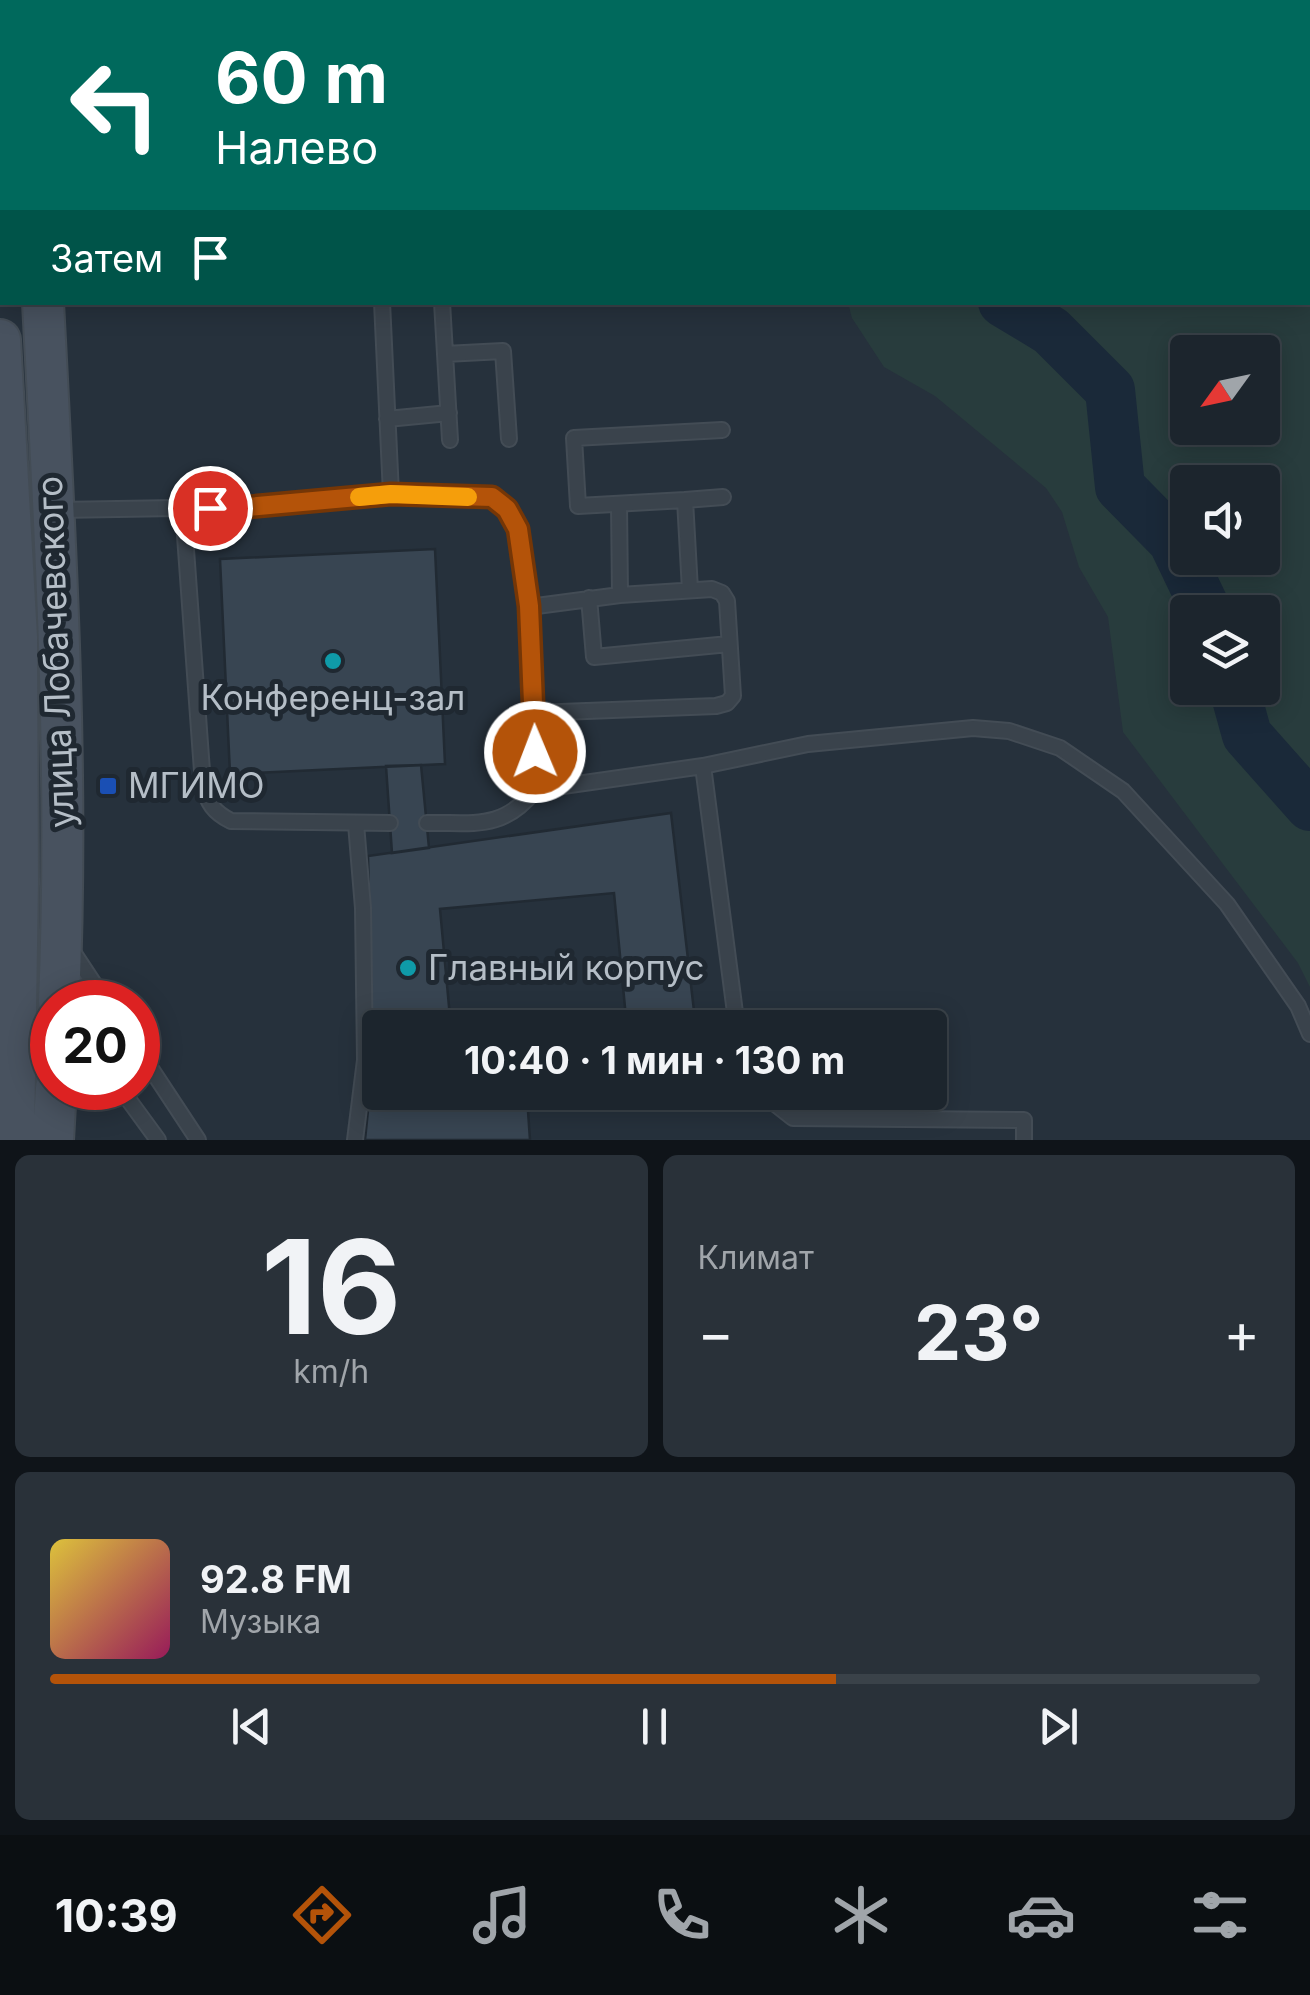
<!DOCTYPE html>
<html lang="ru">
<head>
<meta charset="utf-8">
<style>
	:root { --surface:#1c252d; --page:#293139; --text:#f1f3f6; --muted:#a0a5aa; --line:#3a4249; --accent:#b45309 }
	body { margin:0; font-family:Inter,sans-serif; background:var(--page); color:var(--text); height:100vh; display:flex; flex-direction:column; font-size:38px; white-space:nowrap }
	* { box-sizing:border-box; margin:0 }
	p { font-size:32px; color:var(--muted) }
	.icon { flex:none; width:55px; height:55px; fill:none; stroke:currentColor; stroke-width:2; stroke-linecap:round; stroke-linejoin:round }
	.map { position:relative; height:1140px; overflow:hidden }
	.side { display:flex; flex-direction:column; gap:15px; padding:15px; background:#0f1419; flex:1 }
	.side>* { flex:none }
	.banner { position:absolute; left:0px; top:0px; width:1310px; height:305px; box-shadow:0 5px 25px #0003,0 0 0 2px var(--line); background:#00695c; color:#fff; overflow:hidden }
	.needle { width:65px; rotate:237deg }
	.fabs { position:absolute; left:1170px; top:335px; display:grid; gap:20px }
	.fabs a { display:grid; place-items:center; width:110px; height:110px; border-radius:10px; background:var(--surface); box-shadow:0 5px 25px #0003,0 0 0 2px var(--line); font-size:50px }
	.speed { position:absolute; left:30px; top:980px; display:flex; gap:20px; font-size:50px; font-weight:700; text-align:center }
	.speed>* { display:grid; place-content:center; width:130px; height:130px; border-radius:50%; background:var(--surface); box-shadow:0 5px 25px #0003,0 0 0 2px var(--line); line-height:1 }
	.speed .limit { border:15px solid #d22; background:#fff; color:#111 }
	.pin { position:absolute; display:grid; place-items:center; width:85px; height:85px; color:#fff; margin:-42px; border:5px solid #fff; border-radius:50%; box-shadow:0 2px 10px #0007 }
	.me { position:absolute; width:110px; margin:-55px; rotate:359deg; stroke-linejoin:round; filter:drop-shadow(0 0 8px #0008) }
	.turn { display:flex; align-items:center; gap:35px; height:210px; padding:0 50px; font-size:45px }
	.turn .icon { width:130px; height:130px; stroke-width:2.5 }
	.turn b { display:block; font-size:70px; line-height:85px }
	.then { display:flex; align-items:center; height:95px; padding:0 50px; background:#0003; gap:20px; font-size:38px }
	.big { font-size:75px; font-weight:700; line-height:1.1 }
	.side .card { flex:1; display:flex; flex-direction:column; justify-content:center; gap:15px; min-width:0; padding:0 35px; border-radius:15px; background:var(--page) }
	.side .dial { align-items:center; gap:0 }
	.dial b { font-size:130px; line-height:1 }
	.song { display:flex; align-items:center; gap:30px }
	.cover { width:120px; height:120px; border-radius:15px; background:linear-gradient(135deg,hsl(50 70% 55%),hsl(330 70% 35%)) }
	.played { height:10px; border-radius:5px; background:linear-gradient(90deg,var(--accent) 65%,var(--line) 65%) }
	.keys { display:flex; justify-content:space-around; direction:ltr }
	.heat { display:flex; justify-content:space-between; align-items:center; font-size:55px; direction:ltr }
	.side .tiles { flex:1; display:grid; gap:15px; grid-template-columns:1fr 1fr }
	.card:last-child { grid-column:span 2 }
	.trip { position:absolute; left:362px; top:1010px; width:585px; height:100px; border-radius:10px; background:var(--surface); box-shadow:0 5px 25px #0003,0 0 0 2px var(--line); font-weight:700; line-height:100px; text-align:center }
	.menu { display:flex; height:160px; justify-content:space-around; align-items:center; background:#0b0f12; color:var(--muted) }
	.menu .icon { width:70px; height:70px }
	.menu .on { color:var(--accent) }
	.menu b { font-size:45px; color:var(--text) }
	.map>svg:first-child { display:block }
	.green { fill:#283c3d; fill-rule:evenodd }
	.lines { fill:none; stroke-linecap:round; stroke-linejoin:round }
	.river { stroke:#1a2939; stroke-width:50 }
	.building { fill:#384552; stroke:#212a33; stroke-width:2.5 }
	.service-casing { stroke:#434c55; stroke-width:18 }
	.secondary-casing { stroke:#434c55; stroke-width:44 }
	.service { stroke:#3a434c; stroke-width:14 }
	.secondary { stroke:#48525f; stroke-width:40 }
	.route-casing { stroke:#753606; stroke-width:25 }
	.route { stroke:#b45309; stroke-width:18 }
	.slow { stroke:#f59e0b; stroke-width:18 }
	.culture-dot { fill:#0f9aa8; stroke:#1f2831; stroke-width:4 }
	.transit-dot { fill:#1a4fb4; stroke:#1f2831; stroke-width:4 }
	.labels { text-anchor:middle; stroke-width:10; stroke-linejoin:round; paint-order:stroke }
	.street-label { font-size:35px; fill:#b5bec7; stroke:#1f2831 }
	.poi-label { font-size:35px; fill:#b5bec7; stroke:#1f2831; text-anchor:start }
</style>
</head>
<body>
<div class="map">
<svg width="1310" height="1140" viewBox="0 0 1310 1140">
	<rect width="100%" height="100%" fill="#26313c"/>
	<path class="green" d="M530,0H731L732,2H532Z
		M1308,113L1310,114V987L1298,963L1123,732L1108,617L1079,567L1062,512L1046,488L935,396L884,367L852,318L848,303L1308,302ZM1188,352H1262V428H1188ZM1188,482H1262V558H1188ZM1188,612H1262V688H1188Z"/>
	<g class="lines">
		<path class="river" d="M1003,302L1051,331L1110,390L1120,487L1173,541L1207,612
			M1234,688L1247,735L1310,806"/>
	</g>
	<path class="building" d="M843,0H909L908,2H850Z
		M435,549L445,764L230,774L220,559Z
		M421,765L429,848L392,853L386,766Z
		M671,813L696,1028H627L614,893L440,909L451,1028H380V1092H704V1097L528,1111L530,1140H365L373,1061L368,856Z"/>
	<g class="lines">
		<defs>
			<path id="service" d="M1176,0L1181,2
				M1308,59L1310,60
				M382,302L391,494
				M442,302L450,440
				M445,354L503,351L509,439
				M387,419L449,413
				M685,500L723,497
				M619,504L620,595
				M183,508L203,785C208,803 213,812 231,821L390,823
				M58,510L236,507L391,494L492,497L507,509L518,529L529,607L535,713V790L703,766
				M690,590L685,500L578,506L574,438L722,430
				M589,598L594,657L729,644
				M529,607L620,595L712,589L722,593L727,601L733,696L727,703L716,706L535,713
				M427,823C474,822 502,831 535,790
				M71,949L106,1002
				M737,1028L703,766L808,744L973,728L1009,731L1060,748L1123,791L1227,904L1298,1006L1310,1034
				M138,1049L198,1140
				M120,1088L158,1140
				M760,1092L793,1118L1024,1120V1140
				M355,1140L365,1060L363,908L356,824"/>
			<path id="secondary" d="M25,0V2
				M43,302C55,535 69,769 59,1002
				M0,340L17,637L18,883L14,1140
				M53,1140L56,1088"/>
		</defs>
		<use href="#service" class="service-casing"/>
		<use href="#secondary" class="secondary-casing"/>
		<use href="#service" class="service"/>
		<use href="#secondary" class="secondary"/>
	</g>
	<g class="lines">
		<defs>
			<path id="route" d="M210,508H236L391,494L492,497L507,509L518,529L529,606L535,752"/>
		</defs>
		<use href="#route" class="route-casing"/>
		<use href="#route" class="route"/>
		<path class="slow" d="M359,497L391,494L468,497"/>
	</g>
	<g class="culture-dot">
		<circle cx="333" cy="661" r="10"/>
		<circle cx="408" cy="968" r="10"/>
	</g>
	<rect class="transit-dot" x="98" y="776" width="20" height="20" rx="5"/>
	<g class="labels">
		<g class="street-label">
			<text transform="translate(56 652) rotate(-92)" y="12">улица Лобачевского</text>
		</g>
		<g class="poi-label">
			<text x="333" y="710" text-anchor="middle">Конференц-зал</text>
			<text x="128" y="798">МГИМО</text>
			<text x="428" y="980">Главный корпус</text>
		</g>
	</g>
</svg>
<div class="fabs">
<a><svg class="needle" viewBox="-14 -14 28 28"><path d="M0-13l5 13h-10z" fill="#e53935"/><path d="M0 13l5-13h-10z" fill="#a0a5aa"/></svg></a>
<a><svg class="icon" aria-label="sound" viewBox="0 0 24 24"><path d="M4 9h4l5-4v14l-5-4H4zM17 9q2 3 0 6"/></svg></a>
<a><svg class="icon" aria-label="layers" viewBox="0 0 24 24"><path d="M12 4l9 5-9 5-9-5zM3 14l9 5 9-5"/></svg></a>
</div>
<div class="speed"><div class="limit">20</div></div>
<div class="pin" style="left:210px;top:508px;background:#d93025"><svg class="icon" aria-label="arrive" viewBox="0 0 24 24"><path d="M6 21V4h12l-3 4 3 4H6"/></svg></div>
<svg class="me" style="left:535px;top:752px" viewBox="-20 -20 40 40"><circle r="17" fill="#b45309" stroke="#fff" stroke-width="3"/><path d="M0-11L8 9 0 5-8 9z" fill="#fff"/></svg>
<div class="trip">10:40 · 1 мин · 130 m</div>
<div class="banner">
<div class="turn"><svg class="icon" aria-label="left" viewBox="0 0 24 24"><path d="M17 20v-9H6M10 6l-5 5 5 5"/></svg><div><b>60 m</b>Налево</div></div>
<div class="then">Затем<svg class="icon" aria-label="arrive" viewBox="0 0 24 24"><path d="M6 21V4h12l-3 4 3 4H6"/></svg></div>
</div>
</div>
<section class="side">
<div class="tiles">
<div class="card dial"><b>16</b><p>km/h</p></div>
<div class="card"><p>Климат</p>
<div class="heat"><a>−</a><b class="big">23°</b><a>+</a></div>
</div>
<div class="card">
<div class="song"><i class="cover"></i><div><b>92.8 FM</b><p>Музыка</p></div></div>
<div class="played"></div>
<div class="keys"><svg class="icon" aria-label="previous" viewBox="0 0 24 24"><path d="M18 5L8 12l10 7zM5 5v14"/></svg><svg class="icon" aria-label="pause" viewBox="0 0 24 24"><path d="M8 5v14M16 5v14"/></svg><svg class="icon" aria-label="next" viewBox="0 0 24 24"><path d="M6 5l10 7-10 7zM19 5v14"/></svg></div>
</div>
</div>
</section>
<nav class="menu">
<b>10:39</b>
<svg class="icon on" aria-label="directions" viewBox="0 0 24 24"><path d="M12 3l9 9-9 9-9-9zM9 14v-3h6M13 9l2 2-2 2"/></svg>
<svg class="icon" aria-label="music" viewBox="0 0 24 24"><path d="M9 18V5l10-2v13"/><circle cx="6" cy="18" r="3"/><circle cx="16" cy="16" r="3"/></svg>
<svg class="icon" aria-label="phone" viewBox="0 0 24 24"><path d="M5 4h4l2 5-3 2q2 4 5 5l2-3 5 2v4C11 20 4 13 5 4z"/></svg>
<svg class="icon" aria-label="climate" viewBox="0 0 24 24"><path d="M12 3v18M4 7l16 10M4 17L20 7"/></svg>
<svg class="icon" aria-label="car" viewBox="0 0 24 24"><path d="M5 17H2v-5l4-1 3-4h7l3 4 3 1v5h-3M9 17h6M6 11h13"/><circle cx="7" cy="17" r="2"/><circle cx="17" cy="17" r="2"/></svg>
<svg class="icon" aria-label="filters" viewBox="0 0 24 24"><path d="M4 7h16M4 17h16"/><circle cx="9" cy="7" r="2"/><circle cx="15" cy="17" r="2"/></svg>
</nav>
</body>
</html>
